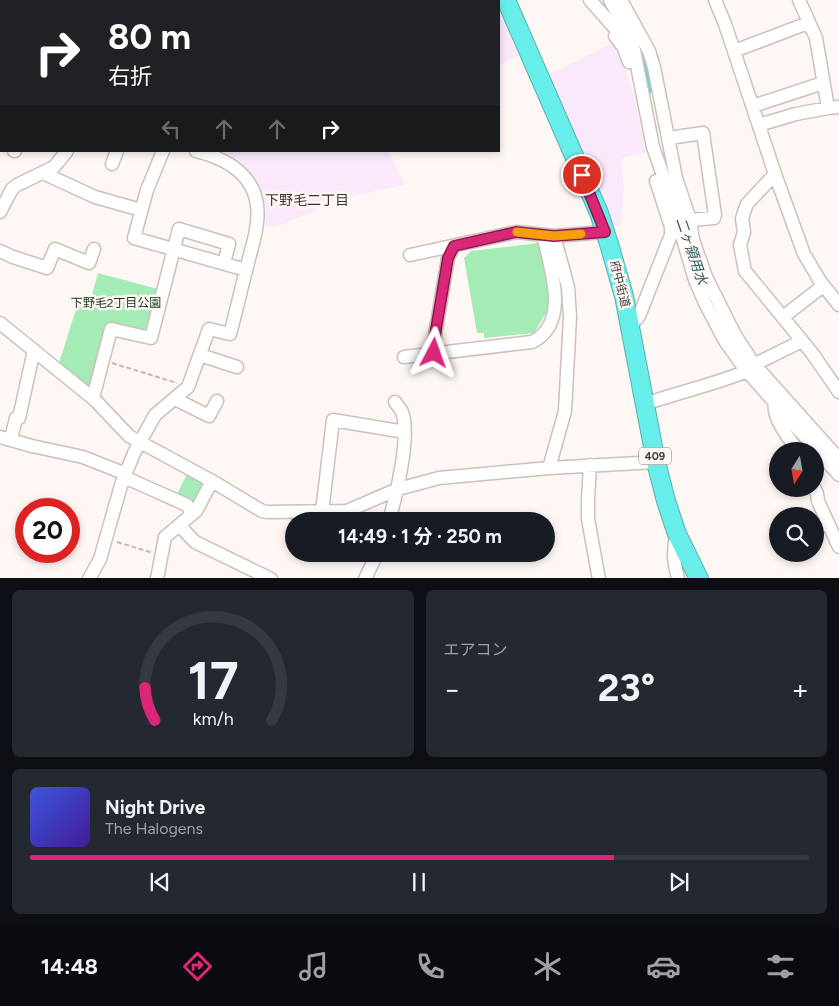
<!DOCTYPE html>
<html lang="ja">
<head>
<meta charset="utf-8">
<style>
	:root { --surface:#171b24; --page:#242831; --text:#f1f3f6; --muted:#9ea1a6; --line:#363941; --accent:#db2777 }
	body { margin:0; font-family:Figtree,"Noto Sans JP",sans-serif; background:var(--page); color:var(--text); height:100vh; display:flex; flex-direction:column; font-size:19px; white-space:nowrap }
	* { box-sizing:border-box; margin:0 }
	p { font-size:16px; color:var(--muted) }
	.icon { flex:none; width:28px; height:28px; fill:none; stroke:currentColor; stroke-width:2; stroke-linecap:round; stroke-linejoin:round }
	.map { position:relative; height:578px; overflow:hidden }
	.panel { display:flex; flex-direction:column; gap:12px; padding:12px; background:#0d0f14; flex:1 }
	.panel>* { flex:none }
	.banner { position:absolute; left:0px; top:0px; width:500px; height:152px; box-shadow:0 2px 8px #0003; background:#202124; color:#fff; overflow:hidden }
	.needle { width:32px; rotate:191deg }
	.tools { position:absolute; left:769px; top:442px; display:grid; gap:10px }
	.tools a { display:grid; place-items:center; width:55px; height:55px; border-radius:50%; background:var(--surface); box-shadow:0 2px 8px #0003; font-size:25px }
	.speed { position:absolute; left:15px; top:498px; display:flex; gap:10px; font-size:25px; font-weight:700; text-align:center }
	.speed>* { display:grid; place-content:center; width:65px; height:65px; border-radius:50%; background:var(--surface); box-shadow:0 2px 8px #0003; line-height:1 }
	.speed .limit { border:8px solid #d22; background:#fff; color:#111 }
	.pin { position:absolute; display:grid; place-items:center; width:42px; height:42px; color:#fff; margin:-21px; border:2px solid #fff; border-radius:50%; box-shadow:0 1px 5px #0007 }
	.me { position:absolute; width:55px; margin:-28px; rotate:4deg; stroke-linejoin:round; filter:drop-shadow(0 0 4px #0008) }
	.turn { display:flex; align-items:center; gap:18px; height:105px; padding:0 25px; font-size:22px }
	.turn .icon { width:65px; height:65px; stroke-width:2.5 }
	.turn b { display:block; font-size:35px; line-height:42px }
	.lanes { display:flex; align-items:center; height:48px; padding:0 25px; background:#0003; justify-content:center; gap:25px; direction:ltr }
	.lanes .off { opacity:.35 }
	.big { font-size:38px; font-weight:700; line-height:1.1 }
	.panel .card { flex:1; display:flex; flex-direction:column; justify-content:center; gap:8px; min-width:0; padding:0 18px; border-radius:8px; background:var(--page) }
	.panel .dial { align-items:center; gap:0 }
	.dial svg { height:130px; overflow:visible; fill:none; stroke:var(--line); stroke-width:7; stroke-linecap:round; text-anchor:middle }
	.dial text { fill:var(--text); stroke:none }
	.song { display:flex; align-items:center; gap:15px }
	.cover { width:60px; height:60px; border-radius:8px; background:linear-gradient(135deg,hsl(230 70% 55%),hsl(260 70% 35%)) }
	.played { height:5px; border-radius:2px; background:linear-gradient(90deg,var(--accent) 75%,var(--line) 75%) }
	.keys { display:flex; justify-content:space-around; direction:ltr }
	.heat { display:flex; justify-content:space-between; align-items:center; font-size:28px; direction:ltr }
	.panel .tiles { flex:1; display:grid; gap:12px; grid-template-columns:1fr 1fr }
	.card:last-child { grid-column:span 2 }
	.trip { position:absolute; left:285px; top:512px; width:270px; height:50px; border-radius:25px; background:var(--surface); box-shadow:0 2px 8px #0003; font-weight:700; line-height:50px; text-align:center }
	.menu { display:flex; height:80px; justify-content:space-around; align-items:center; background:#090b0e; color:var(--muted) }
	.menu .icon { width:35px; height:35px }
	.menu .selected { color:var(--accent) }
	.menu b { font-size:22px; color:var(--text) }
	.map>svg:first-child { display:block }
	.industrial { fill:#fae9fb }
	.green { fill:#a5ebb5 }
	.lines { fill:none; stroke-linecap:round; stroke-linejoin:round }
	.river { stroke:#5bd5db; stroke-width:16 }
	.minor-casing { stroke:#cac1bd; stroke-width:15 }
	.highway-casing { stroke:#59b0ad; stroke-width:20 }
	.path { stroke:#c1bab8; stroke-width:2; stroke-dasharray:5 2.5; stroke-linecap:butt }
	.minor { stroke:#fff; stroke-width:12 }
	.highway { stroke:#67eeea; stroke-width:18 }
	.route-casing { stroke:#8e194d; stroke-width:12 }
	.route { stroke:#db2777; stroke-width:9 }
	.slow { stroke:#f59e0b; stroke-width:9 }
	.labels { text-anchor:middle; stroke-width:5; stroke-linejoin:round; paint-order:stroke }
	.shield { fill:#fff7f4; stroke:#797472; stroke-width:1 }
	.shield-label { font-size:11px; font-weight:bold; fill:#403c3b }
	.street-label { font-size:12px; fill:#403c3b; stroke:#fff7f4 }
	.park-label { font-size:12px; fill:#14331d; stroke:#fff7f4 }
	.neighbourhood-label { font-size:14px; fill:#3a3330; stroke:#fff7f4 }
	.water-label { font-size:14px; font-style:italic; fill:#265a5d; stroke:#fff7f4 }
</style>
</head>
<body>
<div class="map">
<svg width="839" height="579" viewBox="0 0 839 579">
	<rect width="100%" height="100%" fill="#fff7f4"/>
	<path class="industrial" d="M184,0H432L433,1H183Z
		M499,12L519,56L499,66Z
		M614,42L620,49L635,100L646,153L621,158L624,189L621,225L614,226L548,75Z
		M206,151H388L405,185L322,202L314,212L275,227L260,226L258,193Z"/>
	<path class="green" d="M539,243L551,295L548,310L534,333L484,338V333H477L464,258L471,251Z
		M98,273L158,289L149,330L143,334L106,326L92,389L86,390L58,366L78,303L89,306Z
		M187,474L203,483L204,487L195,503L190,505L175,498Z"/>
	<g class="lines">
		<path class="river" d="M631,29C643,50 642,64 646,87"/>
		<defs>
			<path id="minor" d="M590,0L620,34
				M610,0L627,31L634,50L653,147L670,195L695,280L705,303L725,341L745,369L839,475
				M621,0L649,51L654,67L676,178L690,220L693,240L706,277L735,335L754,364L839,459
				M715,0L725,24L775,174L804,254L820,281L839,305
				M799,0L816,38L828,108L839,107
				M35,1V0
				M104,1V0
				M178,1L179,0
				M0,25H1
				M615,36L624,48L629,62
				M734,51L808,23
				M753,106L823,83
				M0,114L1,113
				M759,125L796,114L828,108
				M669,138L703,133L715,215L714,218L690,220L683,223
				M14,151H15
				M163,151L147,190L134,238L246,270
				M112,164L117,151
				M43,173L95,197L141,210
				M775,174L747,204L744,212L742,219L744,232L740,245L745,271L812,353L839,392
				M0,212L12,189L17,185L54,167L67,151
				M0,251L13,257L47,268L55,249L89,263L94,249
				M410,255L516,232L554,236L605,232
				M783,317L823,286
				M0,323L95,400L129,436L212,481L262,511L267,512L347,511L398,489L439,478L549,468L656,462
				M630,327L639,316L671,235V227L656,181
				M434,353L433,347L448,258L454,246
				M200,355L237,367
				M404,357L532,342C571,323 550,267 543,235
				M747,368L802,341
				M93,398L111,329L151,338L179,229L229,244L224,263
				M175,399L209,416L217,401
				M645,404C679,392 713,385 747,371
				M775,405C772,418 791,441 798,451
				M0,437L32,446L83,457L126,474
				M11,439L16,418H19L34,350
				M590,465L588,499V519L599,579
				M549,468L565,411L570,317L568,287L554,236
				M124,477L187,505L192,514
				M815,489L817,494L818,501L839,547
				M322,512L333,420L405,432
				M389,521C396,496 411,436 402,412C401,409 397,405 395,402
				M179,525L195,542L271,579
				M815,526L828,524
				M677,534C672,550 674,562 678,579
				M89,579L100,559L122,482L135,451L155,415L188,387L209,329L230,334C236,312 241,289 247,267C250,252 256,237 257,222C262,180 232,160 196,151
				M157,579L165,537L196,511L212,481
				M365,579L377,554"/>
			<path id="highway" d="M506,0L599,213L609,244L624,296L656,462L666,501L677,534L699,579"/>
		</defs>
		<use href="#minor" class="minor-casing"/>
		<use href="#highway" class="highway-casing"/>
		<path class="path" d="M112,363L177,383
			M117,542L153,553"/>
		<use href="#minor" class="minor"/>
		<use href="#highway" class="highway"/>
	</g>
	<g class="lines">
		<defs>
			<path id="route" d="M434,353L433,347L448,258L454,246L516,232L554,236L605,232L582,175"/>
		</defs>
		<use href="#route" class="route-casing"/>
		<use href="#route" class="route"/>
		<path class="slow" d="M517,232L554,236L581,234"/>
	</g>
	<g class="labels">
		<rect class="shield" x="639" y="447.5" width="32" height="17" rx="4"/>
		<g class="shield-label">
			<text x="655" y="460">409</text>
		</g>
		<g class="street-label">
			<text transform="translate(620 284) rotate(76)" y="4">府中街道</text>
		</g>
		<g class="park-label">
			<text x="116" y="307">下野毛2丁目公園</text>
		</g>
		<g class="neighbourhood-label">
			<text x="307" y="205">下野毛二丁目</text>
		</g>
		<g class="water-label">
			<text transform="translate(692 251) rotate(71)" y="5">二ヶ領用水</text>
		</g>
	</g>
</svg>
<div class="tools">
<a><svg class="needle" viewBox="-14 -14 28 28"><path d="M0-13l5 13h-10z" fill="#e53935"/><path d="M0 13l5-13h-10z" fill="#9ea1a6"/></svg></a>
<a><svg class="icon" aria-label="search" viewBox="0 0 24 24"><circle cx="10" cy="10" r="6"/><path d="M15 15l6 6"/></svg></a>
</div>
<div class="speed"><div class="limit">20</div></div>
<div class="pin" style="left:582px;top:175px;background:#d93025"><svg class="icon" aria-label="arrive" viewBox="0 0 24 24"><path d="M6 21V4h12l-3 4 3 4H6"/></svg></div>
<svg class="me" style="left:434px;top:353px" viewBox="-20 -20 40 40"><path d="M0-17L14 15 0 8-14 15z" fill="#db2777" stroke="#fff" stroke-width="4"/></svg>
<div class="trip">14:49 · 1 分 · 250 m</div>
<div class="banner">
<div class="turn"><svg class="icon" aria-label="right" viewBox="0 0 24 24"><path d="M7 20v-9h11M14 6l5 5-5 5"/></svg><div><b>80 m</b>右折</div></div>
<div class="lanes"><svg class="icon off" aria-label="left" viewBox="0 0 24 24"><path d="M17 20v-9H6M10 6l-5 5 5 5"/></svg><svg class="icon off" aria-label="ahead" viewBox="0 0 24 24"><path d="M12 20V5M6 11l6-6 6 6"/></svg><svg class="icon off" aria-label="ahead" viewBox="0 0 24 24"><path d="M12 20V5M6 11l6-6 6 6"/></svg><svg class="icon" aria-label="right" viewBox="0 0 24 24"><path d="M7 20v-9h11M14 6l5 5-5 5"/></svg></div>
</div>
</div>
<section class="panel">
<div class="tiles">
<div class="card dial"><svg viewBox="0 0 100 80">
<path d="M14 69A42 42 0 1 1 86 69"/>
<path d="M14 69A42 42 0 0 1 8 49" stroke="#db2777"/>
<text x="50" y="56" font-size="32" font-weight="700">17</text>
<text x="50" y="72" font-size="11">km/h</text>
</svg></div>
<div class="card"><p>エアコン</p>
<div class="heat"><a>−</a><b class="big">23°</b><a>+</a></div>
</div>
<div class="card">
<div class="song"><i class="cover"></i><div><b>Night Drive</b><p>The Halogens</p></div></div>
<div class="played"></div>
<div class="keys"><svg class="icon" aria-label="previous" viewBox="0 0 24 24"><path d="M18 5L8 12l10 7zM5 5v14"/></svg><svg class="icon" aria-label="pause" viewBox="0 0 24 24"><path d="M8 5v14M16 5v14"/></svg><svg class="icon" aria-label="next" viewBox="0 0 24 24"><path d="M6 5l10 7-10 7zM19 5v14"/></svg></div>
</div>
</div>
</section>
<nav class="menu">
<b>14:48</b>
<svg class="icon selected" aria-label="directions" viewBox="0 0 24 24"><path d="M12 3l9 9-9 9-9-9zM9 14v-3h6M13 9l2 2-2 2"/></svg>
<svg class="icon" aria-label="music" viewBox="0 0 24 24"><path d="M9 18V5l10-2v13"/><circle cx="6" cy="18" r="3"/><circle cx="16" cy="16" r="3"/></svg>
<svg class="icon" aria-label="phone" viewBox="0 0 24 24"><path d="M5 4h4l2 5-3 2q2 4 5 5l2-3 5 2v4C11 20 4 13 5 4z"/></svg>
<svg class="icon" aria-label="climate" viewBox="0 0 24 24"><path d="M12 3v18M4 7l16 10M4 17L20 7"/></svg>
<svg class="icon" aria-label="car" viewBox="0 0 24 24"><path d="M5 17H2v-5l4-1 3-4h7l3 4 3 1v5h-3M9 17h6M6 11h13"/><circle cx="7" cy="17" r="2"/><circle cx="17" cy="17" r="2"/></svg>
<svg class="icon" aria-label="filters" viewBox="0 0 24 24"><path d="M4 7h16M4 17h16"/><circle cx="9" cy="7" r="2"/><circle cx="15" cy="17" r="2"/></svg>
</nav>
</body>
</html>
